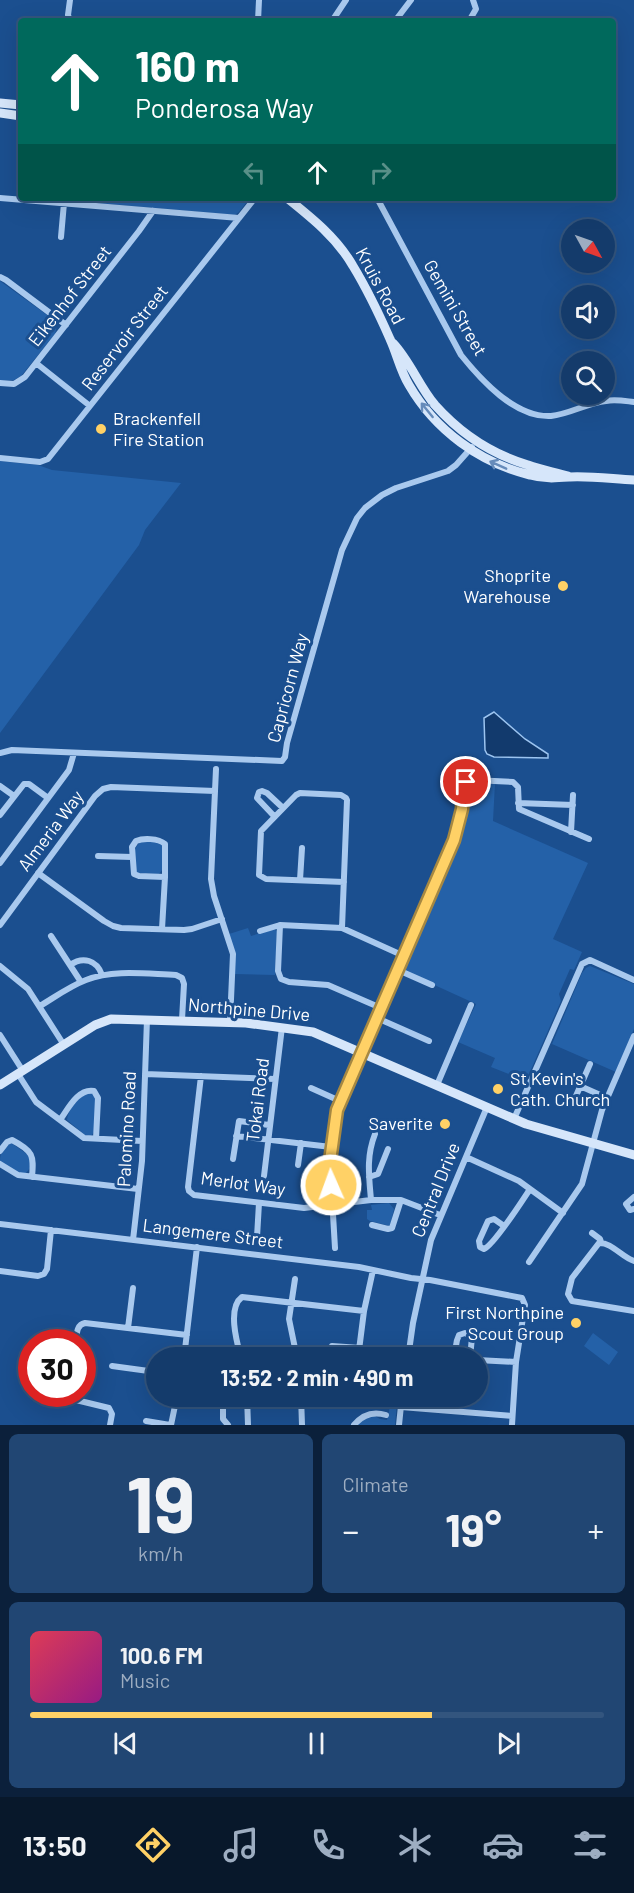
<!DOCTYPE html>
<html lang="en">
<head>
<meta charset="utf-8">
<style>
	:root { --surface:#143b6b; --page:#214673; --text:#f1f3f6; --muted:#9dadc1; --line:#33557e; --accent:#ffd166 }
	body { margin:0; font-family:Barlow,sans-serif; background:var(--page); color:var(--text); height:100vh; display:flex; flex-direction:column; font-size:22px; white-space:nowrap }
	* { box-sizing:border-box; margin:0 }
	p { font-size:20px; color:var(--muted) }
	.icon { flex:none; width:33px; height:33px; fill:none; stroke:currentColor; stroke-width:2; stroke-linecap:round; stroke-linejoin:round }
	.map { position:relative; height:1425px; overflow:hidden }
	.side { display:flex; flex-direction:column; gap:9px; padding:9px; background:#0b203b; flex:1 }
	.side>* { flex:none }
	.top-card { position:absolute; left:18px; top:18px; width:598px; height:183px; border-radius:6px; box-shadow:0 6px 24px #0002,0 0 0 2px var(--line); background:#00695c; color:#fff; overflow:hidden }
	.needle { width:39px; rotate:130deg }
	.controls { position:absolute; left:561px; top:219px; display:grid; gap:12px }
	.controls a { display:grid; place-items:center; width:54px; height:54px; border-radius:50%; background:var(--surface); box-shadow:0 6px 24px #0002,0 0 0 2px var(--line); font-size:30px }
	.speed { position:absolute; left:18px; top:1329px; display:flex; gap:12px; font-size:30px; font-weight:700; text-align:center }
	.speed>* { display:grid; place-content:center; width:78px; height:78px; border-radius:50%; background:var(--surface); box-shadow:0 6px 24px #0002,0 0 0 2px var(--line); line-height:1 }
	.speed .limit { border:9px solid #d22; background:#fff; color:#111 }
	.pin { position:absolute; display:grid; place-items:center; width:51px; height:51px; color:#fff; margin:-26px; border:3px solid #fff; border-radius:50%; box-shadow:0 2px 6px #0007 }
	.me { position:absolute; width:66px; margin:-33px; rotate:358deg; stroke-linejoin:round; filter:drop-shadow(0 0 4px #0008) }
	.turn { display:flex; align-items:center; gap:21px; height:126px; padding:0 18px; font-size:27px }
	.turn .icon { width:78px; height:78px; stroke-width:2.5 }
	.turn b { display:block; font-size:42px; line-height:51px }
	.lanes { display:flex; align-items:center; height:57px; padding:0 18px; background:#0003; justify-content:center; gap:30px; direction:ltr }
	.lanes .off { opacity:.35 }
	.big { font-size:45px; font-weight:700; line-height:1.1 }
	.side .card { flex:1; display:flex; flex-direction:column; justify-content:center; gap:9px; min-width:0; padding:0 21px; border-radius:9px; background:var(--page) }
	.side .dial { align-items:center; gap:0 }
	.dial b { font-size:78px; line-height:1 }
	.song { display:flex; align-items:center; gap:18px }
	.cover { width:72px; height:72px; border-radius:9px; background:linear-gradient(135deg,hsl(350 70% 55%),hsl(310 70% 35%)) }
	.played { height:6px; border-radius:3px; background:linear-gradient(90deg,var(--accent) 70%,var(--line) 70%) }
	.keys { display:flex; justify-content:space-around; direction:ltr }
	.heat { display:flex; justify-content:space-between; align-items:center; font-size:33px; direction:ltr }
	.side .tiles { flex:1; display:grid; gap:9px; grid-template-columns:1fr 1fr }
	.card:last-child { grid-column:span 2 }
	.trip { position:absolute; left:146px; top:1347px; width:342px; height:60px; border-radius:30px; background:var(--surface); box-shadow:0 6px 24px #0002,0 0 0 2px var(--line); font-weight:700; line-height:60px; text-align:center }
	.menu { display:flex; height:96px; justify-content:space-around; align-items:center; background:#08182b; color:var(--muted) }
	.menu .icon { width:42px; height:42px }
	.menu .active { color:var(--accent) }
	.menu b { font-size:27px; color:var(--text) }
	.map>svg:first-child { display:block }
	.green { fill:#2461a8 }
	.water { fill:#123a6d; stroke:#9cc4f0; stroke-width:1.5 }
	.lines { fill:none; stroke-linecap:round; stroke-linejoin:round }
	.street { stroke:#a9c9ee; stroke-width:6 }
	.secondary { stroke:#d6e6fa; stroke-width:9 }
	.oneway { stroke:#668bba }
	.route-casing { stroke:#a68842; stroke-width:15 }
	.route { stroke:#ffd166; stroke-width:10 }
	.poi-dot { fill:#ffd166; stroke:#1b4f8f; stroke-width:2 }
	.labels { text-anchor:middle; stroke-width:6; stroke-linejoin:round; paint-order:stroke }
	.street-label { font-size:18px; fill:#fff; stroke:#1b4f8f }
	.poi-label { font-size:18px; fill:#fff; stroke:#1b4f8f; text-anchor:end }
</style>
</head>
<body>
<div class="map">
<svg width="634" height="1425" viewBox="0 0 634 1425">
	<rect width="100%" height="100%" fill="#1b4f8f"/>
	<path class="green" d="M84,198H250L239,212L235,215L84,202Z
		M0,281L54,320L57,326L55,334L21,376L14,380H0Z
		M0,461L38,465L52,470L181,483L145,530L139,545L0,733Z
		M470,783H495L493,821L588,863L553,939L582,952L574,970L570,969L559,994L561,1001L526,1081L491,1067L495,1058L458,1042L476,1004L406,972L403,966L462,823L467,787Z
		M141,842H158L162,845V870L159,874L137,873C132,865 132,847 141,842Z
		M248,928L251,936L273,929L277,931L275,975L235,974L229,934Z
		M590,966L634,984V1029L616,1072L552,1044L582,973L586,968Z
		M88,1093H92L96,1097L94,1132L91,1136L85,1135L67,1120C68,1109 78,1098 88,1093Z
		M11,1143L30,1156V1168L26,1173H18L0,1161C0,1153 4,1146 11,1143Z
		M389,1203L394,1209L390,1226L370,1221L367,1219V1210H372L371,1205Z
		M593,1333L618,1352L609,1365L584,1346Z
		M391,1402L397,1403L395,1425H357L365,1418L375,1416L380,1419L387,1420Z"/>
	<path class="water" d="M494,712L525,739L548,754V758L494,757L487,754L485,750L484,718Z"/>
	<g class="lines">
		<path class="street" d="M70,0L68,15L70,21
			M258,21L259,0
			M332,21L346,0
			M395,21L411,0
			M469,21L476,9L473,0
			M0,198L239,218
			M377,198L461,355C481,380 515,418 551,416C570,414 587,403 606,401C615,399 625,401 634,402
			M61,237L64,203
			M0,277L6,280L66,325
			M36,363L90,406
			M0,383L14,384L25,377L139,231L153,211
			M0,458L40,462L48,459L255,198
			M0,753L12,750L282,761L285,757L287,743L342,550L357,518L365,508L382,495L396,488L448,471L456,465L472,447
			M216,769L211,879L214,896L233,954L230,1022
			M0,786L14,796
			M518,803L573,805
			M0,815L24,784H29L48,798
			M274,816L257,798L259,792L262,791L267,793L283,808
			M571,832L573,795
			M98,856L132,857
			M0,863L69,770L74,753
			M38,873L104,921L113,926L121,928L184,930L192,929L222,919
			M300,880L302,848
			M0,925L95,796L103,789L111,787L215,791
			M280,925L278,971L281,979L289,982L328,985L381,1008
			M342,928L347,800L346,798L341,795L300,793L296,795L261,831L259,875L266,879L344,882
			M162,929L165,877L139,876L134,874L132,847L136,841C143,838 158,838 165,844V877
			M260,931L280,925L342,928L404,956
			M51,936L81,982
			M70,965C83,956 97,960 102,975
			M0,966L28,989L64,1045
			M398,970L432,985
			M40,1006C55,997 70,986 86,980C114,969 146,974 176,975L182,978L184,984L182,1020
			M377,1018L429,1041
			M0,1035L23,1071
			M18,1074L36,1102L84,1138L142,1141
			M145,1074L275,1079
			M201,1076L188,1187L189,1191L194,1195L304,1208L371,1200H401L440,1215
			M437,1085L471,1005
			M580,1086L607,1098
			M311,1088L340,1101
			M572,1105L590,1064
			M514,1119L582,964L590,960L634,980
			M60,1120C68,1109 78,1088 94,1091L98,1098L96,1139
			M236,1136L331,1147
			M0,1151L7,1142L12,1140C33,1151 34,1155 32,1177
			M466,1157L519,1181L563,1213
			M233,1159L239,1121L269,1125
			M0,1164L18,1175L138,1189
			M298,1165L301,1143
			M264,1176L282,1027
			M369,1177L378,1174L388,1149
			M634,1197L626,1204L630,1210L634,1209
			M371,1200C369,1176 366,1157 375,1134
			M0,1224L359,1267L411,1278L430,1280L522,1298L525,1305L516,1362L512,1425
			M372,1225L388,1229L392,1228L401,1200
			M504,1226L494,1219L488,1221L479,1241L480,1247L484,1249C494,1245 522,1201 530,1189
			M592,1233L600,1239L601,1242
			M257,1237L259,1203
			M133,1240L142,1161L147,1019
			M335,1248L330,1164L335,1114L454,840L460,820L465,784L473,780L513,782L518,787L519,809L589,839
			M634,1261C622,1257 611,1242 599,1243L572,1278L568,1294L572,1301L634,1311
			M529,1262L582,1184L602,1110L634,1036
			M0,1271L38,1276L44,1274L47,1269L51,1230
			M295,1279L289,1319L297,1358
			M128,1328L133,1288
			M76,1342C77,1334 76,1325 85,1323L187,1335
			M332,1346L360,1348
			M184,1358L197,1247
			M241,1358C237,1343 227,1308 242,1297L364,1311
			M358,1358L364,1311L373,1270
			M408,1358L413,1323L431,1240L487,1107
			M458,1358C454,1352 456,1341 459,1335L465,1333L472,1337L470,1358
			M477,1360L516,1362
			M112,1366L156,1372
			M70,1394L72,1398L76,1400L109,1408L112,1414L110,1425
			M223,1396V1419L228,1425
			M247,1396L248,1425
			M301,1396L302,1425
			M401,1407L512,1416
			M146,1421L170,1425
			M171,1425L177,1396
			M354,1425C363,1414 373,1411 386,1415
			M399,1425L402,1396"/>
		<path class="secondary" d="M0,103L21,105
			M0,113L21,116
			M287,198C312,218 337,238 353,266C367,289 379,314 390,339C397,354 400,370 409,385C435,430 480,463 530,475C544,479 556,478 570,477C591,476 613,479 634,480
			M393,343C410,361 419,386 435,405C460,433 491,454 528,465C541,470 555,472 568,476
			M0,1085L95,1025L111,1019L246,1023L313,1032L526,1124L634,1155"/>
	</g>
	<defs><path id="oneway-shaft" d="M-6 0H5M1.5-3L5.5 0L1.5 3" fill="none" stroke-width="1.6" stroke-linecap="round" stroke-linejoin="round" transform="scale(1.5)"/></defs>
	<g class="oneway">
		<use href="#oneway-shaft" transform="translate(427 410) rotate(-129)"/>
		<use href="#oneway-shaft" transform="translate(498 465) rotate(-156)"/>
	</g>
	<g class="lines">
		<defs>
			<path id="route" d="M331,1185L330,1161L337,1110L454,840L462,809L464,787L466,782"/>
		</defs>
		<use href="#route" class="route-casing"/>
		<use href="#route" class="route"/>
	</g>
	<g class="poi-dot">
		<circle cx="101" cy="429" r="6"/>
		<circle cx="563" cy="586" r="6"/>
		<circle cx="498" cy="1089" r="6"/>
		<circle cx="445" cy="1124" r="6"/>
		<circle cx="576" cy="1323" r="6"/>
	</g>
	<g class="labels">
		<g class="street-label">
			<text transform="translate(380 286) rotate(62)" y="6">Kruis Road</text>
			<text transform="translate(70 296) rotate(-52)" y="6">Eikenhof Street</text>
			<text transform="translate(455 308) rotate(60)" y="6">Gemini Street</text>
			<text transform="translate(125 338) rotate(-52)" y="6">Reservoir Street</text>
			<text transform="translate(288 688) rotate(-75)" y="6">Capricorn Way</text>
			<text transform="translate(51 831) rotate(-53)" y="6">Almeria Way</text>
			<text transform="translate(249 1010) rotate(5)" y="6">Northpine Drive</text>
			<text transform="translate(258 1100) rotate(-83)" y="6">Tokai Road</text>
			<text transform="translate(127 1129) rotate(-87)" y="6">Palomino Road</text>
			<text transform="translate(243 1184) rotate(8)" y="6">Merlot Way</text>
			<text transform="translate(436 1190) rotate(-68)" y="6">Central Drive</text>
			<text transform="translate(213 1234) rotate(7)" y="6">Langemere Street</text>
		</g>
		<g class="poi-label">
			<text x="113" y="425" text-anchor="start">Brackenfell<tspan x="113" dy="21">Fire Station</tspan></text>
			<text x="551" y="582">Shoprite<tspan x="551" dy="21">Warehouse</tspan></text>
			<text x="510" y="1085" text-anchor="start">St Kevin's<tspan x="510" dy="21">Cath. Church</tspan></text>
			<text x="433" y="1130">Saverite</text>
			<text x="564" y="1319">First Northpine<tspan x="564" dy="21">Scout Group</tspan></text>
		</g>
	</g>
</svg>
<div class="controls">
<a><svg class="needle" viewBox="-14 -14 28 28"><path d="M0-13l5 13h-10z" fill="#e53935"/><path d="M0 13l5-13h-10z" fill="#9dadc1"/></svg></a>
<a><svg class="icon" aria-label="sound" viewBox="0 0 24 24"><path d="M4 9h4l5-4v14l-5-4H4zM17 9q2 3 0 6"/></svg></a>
<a><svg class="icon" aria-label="search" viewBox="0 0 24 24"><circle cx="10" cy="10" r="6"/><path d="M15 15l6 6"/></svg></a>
</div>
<div class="speed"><div class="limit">30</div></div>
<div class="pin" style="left:466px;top:782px;background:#d93025"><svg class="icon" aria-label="arrive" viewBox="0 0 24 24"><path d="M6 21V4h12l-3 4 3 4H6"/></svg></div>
<svg class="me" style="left:331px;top:1185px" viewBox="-20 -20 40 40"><circle r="17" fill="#ffd166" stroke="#fff" stroke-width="3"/><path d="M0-11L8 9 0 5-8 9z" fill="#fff"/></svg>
<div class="trip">13:52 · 2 min · 490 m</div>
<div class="top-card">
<div class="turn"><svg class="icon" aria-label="ahead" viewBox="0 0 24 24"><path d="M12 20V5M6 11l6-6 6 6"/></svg><div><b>160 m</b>Ponderosa Way</div></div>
<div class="lanes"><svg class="icon off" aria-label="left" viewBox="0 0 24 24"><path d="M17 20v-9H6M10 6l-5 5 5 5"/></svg><svg class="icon" aria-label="ahead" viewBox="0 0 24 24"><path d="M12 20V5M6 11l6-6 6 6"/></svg><svg class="icon off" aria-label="right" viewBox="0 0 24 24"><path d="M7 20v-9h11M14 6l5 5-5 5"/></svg></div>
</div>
</div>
<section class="side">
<div class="tiles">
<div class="card dial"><b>19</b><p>km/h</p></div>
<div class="card"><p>Climate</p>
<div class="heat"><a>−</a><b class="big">19°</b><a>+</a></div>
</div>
<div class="card">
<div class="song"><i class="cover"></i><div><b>100.6 FM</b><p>Music</p></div></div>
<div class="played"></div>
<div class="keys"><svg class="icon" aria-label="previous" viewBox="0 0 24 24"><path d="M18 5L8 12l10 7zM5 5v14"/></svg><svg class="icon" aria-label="pause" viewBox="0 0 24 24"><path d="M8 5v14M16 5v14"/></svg><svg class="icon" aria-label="next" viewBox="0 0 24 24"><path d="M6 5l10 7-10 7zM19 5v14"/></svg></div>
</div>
</div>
</section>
<nav class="menu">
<b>13:50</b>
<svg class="icon active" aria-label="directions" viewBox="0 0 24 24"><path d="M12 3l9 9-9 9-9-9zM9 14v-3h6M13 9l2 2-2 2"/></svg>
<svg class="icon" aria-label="music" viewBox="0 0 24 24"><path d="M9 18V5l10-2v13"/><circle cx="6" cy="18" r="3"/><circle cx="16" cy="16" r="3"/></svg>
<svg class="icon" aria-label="phone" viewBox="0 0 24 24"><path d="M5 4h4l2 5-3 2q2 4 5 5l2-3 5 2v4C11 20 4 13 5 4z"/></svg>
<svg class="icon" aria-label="climate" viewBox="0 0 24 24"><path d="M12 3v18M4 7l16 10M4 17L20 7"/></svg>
<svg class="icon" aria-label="car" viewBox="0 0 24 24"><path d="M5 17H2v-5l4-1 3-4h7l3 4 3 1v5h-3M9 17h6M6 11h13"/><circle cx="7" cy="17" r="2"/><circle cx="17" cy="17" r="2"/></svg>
<svg class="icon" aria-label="filters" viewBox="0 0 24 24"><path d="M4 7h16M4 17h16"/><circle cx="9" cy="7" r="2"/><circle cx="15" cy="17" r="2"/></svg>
</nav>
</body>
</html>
